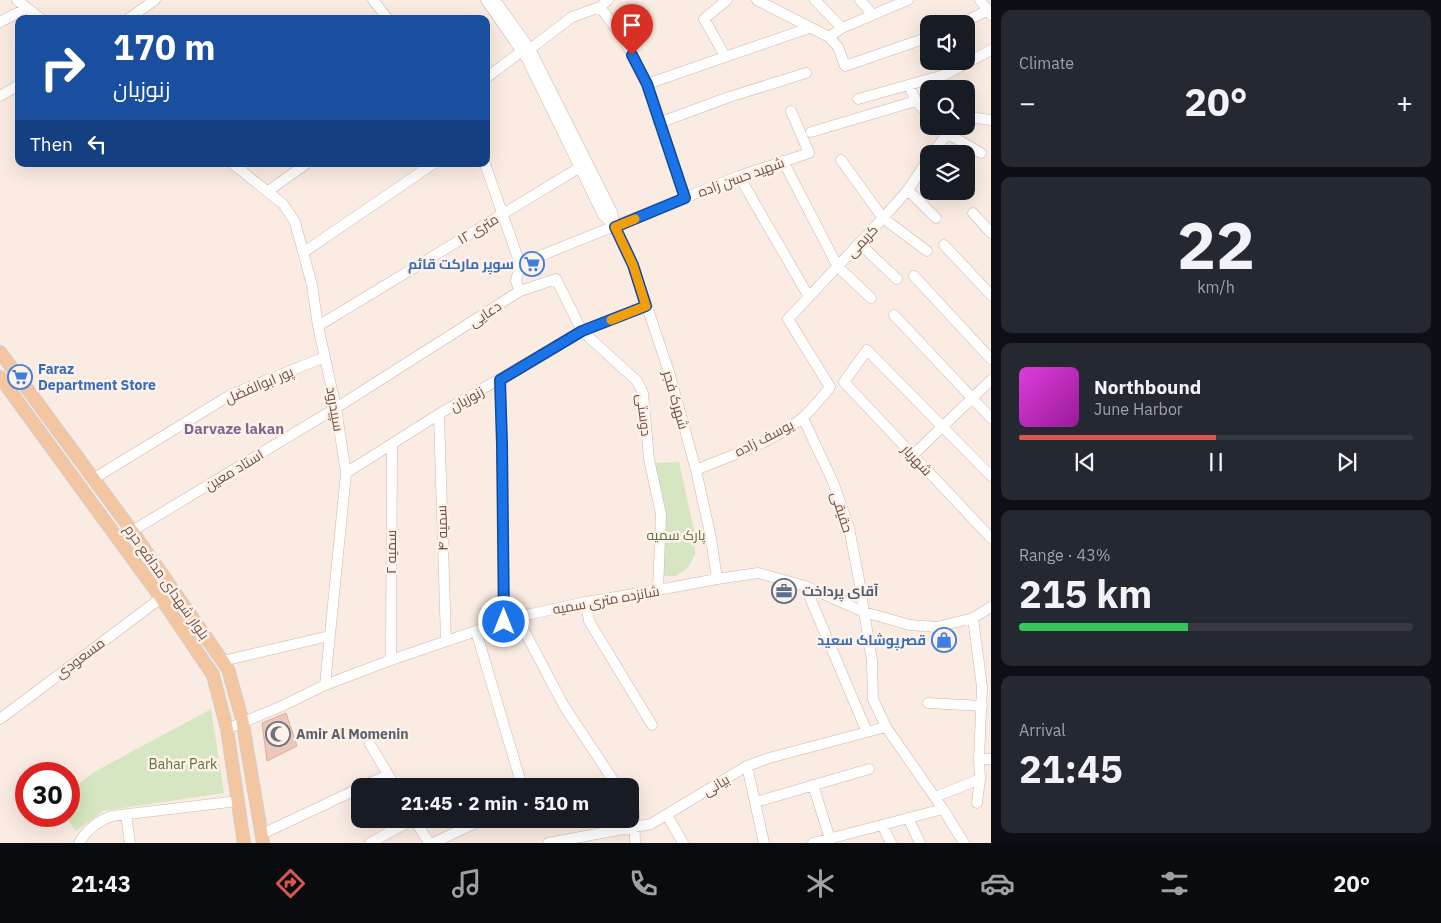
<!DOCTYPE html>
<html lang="en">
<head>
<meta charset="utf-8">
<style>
	:root { --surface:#171b24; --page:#242831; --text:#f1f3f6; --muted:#9ea1a6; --line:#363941; --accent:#da5651 }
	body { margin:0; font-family:"IBM Plex Sans",Cairo,sans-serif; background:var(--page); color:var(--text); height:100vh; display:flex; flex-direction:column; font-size:19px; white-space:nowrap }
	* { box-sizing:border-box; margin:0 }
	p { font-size:16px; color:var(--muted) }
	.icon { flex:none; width:28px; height:28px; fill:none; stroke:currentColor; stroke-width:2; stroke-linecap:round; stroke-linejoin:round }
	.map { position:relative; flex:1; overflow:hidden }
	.sheet { display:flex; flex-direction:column; gap:10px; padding:10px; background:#0d0f14; width:450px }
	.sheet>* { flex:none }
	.guide { position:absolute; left:15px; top:15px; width:475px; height:152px; border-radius:10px; box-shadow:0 5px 20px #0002; background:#1a4fa0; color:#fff; overflow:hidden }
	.fabs { position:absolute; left:920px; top:15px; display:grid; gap:10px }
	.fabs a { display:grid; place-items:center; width:55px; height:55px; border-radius:10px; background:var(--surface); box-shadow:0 5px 20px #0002; font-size:25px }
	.speed { position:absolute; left:15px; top:762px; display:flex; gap:10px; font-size:25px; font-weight:700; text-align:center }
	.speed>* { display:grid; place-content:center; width:65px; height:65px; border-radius:50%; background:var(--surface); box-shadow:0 5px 20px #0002; line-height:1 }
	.speed .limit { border:8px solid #d22; background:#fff; color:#111 }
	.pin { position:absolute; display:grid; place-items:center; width:42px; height:42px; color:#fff; margin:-51px -21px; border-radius:50% 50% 50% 0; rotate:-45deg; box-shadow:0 0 5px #0007 }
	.pin .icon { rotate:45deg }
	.me { position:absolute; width:55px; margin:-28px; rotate:0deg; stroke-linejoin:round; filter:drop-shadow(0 0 4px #0008) }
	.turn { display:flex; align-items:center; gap:18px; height:105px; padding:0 15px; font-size:22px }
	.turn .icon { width:65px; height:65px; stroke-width:2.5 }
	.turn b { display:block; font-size:35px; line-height:42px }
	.then { display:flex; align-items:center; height:48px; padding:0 15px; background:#0003; gap:10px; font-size:19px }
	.big { font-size:38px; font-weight:700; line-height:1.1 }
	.sheet .widget { flex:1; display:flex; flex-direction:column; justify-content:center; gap:8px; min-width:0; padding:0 18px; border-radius:10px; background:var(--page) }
	.sheet .dial { align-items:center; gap:0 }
	.dial b { font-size:65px; line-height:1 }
	.song { display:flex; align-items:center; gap:15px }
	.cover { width:60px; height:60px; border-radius:8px; background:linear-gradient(135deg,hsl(300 70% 55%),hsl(300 70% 35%)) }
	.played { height:5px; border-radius:2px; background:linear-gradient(90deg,var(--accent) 50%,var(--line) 50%) }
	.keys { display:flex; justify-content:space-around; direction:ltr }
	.heat { display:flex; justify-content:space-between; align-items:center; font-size:28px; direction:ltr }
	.charge { height:8px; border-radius:4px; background:linear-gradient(90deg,#34c759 43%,var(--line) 0) }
	.trip { position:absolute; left:351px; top:778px; width:288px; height:50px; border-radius:10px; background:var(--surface); box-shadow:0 5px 20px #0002; font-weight:700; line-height:50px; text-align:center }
	.tab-bar { display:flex; height:80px; justify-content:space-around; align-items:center; background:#090b0e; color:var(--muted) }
	.tab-bar .icon { width:35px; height:35px }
	.tab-bar .current { color:var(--accent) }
	.tab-bar b { font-size:22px; color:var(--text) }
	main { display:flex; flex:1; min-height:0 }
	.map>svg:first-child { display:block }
	.green { fill:#d7e6c2 }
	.building { fill:#edc6bc; stroke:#deab9e }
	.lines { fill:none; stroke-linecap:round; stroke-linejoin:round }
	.minor-casing { stroke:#ccb5ad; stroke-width:11 }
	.major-casing { stroke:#d4cbc9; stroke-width:14 }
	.minor { stroke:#fff; stroke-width:10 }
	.major { stroke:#f3c5a0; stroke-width:12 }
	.route-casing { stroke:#114b97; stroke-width:12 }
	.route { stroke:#1a73e8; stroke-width:9 }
	.slow { stroke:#f59e0b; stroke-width:9 }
	.labels { text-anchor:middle; stroke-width:5; stroke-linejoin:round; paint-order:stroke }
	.street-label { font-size:14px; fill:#6f514b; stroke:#fdf1e8 }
	.shop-label { font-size:14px; font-weight:bold; fill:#366cbe; stroke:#fdf1e8; text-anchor:end }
	.park-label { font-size:14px; fill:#5c7444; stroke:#fdf1e8 }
	.service-label { font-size:14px; font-weight:bold; fill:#4e5e75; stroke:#fdf1e8; text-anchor:start }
	.worship-label { font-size:14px; font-weight:bold; fill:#5b616d; stroke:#fdf1e8; text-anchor:start }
	.neighbourhood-label { font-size:15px; font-weight:bold; fill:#7b6792; stroke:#fdf1e8 }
</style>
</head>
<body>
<main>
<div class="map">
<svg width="991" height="843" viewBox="0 0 991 843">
	<rect width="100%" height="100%" fill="#faece2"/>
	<path class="green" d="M679,462L695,534V554L688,568L676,576H660L658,506L653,463Z
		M211,709L224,793L103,811L76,831L65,816H69V791L94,772Z"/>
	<path class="building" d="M286,713L297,746L267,761L262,723Z"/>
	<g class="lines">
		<defs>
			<path id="minor" d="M17,0L41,19
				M373,0L388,19
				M486,0L527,59L603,215L615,226
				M495,0L530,49L612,212L615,227L633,265L669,372L696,470L711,538L717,579
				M757,0L829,37L838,47L845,66L929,37
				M815,0L842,28
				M860,0L873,15
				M980,0L991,15
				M600,7L625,41L647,84L685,197
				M128,19L155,0
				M0,22L27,8
				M961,24L988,10
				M829,37L842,28L908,0
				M530,49L572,17L600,7L608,0
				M725,56L704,19L727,0
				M486,78L522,51
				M647,84L809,28
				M909,86L916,101L929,115
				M0,96L19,85
				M858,99L944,75L991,50
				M966,119L976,118L991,120
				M659,123L726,98L806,73
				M939,126L946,133L981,153
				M811,132L916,101
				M932,154L953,126
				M841,160L883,218L927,251
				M783,161L838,267L871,298
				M233,164L283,204L295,222L312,285L318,326L336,408L346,473L325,685
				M739,176L809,297
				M908,190L936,218
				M268,191L306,164
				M973,213L991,233
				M860,244L897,279
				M944,245L991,295
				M304,252L433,164
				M520,264L739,176L809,153L791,111
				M914,276L991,359
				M520,291L556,279L582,331L637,381L643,393L649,459L661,514L658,590
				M894,315L991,418
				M318,326L587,163
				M500,380L502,444L504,622
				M439,414L446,641
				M803,418L833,482L849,528L859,580L872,661L873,699L886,727L943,809L964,843
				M913,455L991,380
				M696,470C731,455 772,443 801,419C812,410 821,398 830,387L788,319L883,218L908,190L929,158
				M346,473L439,414L582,331L646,306
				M991,476L867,350L844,382L991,538
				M93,479L232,394L325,357
				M132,531L336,408L520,291L516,281L520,264L485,164
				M805,586L867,732
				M586,602L589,621L652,725
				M517,617L564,706L617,786
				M973,618L982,687L979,759L980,779L977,803
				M476,631L522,786
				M391,660L392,444
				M223,661L329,636
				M928,703L982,706
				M0,719L161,598
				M227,729L282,706L325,685L391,660L517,617L586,602L658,590L717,579L758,573L805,586L864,612L910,625L937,627L973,618L991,607
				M370,744L395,786
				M979,759H991
				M747,766L764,843
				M813,785L830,839
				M363,786L388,775
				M935,797L980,779
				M756,802L869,769
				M630,806L634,812L635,843
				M126,815L130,843
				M667,815L683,843
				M908,818L920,843
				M414,819L429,843
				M882,825L891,843
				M262,834L360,788
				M79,843C87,829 97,821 112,816L238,801
				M370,843L414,819
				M433,843L484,819
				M548,843L651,824L747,766L769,758L886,727
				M813,843L943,809"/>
			<path id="major" d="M0,352L132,531L228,669L242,719L263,843
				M0,377L161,598L213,675L227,729L244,843"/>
		</defs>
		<use href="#minor" class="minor-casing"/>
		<use href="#major" class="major-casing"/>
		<use href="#minor" class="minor"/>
		<use href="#major" class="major"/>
	</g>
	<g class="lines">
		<defs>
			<path id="route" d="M504,622L502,444L500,380L582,331L646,306L633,265L615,227L685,198L647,84L632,55"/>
		</defs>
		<use href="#route" class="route-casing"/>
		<use href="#route" class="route"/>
		<path class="slow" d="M611,320L646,306L633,265L615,227L635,219"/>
	</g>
	<defs>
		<symbol id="supermarket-ring" viewBox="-11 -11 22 22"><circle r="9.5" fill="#fdf1e8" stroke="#3f7fe0" stroke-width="1.5"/><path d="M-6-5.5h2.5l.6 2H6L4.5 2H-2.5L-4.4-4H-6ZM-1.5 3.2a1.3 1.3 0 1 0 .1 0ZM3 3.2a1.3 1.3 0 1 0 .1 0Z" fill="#3f7fe0"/></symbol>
		<symbol id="office-ring" viewBox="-11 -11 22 22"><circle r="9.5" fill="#fdf1e8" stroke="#5c6f8a" stroke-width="1.5"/><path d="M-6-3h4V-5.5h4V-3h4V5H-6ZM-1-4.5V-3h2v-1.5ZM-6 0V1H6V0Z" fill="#5c6f8a"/></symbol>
		<symbol id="shop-ring" viewBox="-11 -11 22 22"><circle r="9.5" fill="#fdf1e8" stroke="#3f7fe0" stroke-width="1.5"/><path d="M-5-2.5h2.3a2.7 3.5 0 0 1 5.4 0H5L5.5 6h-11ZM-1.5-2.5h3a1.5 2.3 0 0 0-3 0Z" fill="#3f7fe0"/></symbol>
		<symbol id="mosque-ring" viewBox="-11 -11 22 22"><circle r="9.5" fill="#fdf1e8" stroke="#6b7280" stroke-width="1.5"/><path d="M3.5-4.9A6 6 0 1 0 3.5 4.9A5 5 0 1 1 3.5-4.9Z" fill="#6b7280"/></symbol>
	</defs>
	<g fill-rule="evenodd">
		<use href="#supermarket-ring" x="518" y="250" width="28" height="28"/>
		<use href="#supermarket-ring" x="6" y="363" width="28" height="28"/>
		<use href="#office-ring" x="770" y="577" width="28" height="28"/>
		<use href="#shop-ring" x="930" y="626" width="28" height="28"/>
		<use href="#mosque-ring" x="264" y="720" width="28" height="28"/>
	</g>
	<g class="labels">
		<g class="street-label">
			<text transform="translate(741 177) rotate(-20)" y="5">شهید حسن زاده</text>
			<text transform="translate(478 229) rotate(-31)" y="5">۱۲ متری</text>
			<text transform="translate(862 241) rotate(-47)" y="5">کریمی</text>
			<text transform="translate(485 314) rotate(-33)" y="5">دعایی</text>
			<text transform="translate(259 385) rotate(-23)" y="5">پور ابوالفضل</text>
			<text transform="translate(467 399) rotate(-29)" y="5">زنوزیان</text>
			<text transform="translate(676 400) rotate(74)" y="5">شهرک فجر</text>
			<text transform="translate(335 409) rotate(80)" y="5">سپیدرود</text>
			<text transform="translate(644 415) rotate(83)" y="5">دوستی</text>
			<text transform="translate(764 438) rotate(-27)" y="5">یوسف زاده</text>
			<text transform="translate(917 460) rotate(47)" y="5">شهریار</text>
			<text transform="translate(234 470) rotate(-31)" y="5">استاد معین</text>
			<text transform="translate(842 512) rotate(72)" y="5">حقیقی</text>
			<text transform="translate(442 528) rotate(-92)" y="5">سمیه ۴</text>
			<text transform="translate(391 552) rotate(-90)" y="5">سمیه ۲</text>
			<text transform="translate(167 582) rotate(55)" y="5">بلوار شهدای مدافع حرم</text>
			<text transform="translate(606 600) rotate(-10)" y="5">شانزده متری سمیه</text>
			<text transform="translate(80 658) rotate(-37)" y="5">مسعودی</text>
			<text transform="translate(716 785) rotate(-31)" y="5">بیانی</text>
		</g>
		<g class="shop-label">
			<text x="514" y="269">سوپر مارکت قائم</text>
			<text x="38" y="374" text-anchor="start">Faraz<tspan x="38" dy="16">Department Store</tspan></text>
			<text x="926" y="645">قصرپوشاک سعید</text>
		</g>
		<g class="park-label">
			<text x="676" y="540">پارک سمیه</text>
			<text x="183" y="769">Bahar Park</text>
		</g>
		<g class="service-label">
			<text x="802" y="596">آقای پرداخت</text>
		</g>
		<g class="worship-label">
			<text x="296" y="739">Amir Al Momenin</text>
		</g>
		<g class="neighbourhood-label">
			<text x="234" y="434">Darvaze lakan</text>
		</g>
	</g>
</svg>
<div class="fabs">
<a><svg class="icon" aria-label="sound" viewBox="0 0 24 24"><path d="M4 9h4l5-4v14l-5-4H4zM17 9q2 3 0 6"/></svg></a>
<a><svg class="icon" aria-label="search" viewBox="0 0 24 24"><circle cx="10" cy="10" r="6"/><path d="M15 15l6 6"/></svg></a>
<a><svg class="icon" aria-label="layers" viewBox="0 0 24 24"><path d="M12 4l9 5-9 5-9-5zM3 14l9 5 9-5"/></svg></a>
</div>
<div class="speed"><div class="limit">30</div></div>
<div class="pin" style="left:632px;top:55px;background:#d93025"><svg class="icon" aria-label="arrive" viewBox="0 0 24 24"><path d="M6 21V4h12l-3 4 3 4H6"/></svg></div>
<svg class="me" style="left:504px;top:622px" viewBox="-20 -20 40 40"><circle r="17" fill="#1a73e8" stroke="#fff" stroke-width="3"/><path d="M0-11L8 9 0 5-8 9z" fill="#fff"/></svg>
<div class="trip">21:45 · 2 min · 510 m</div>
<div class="guide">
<div class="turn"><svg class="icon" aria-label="right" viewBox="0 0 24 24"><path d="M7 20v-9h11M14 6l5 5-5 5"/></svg><div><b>170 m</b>زنوزیان</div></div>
<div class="then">Then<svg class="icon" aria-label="left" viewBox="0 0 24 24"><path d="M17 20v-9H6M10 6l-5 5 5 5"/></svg></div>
</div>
</div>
<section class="sheet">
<div class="widget"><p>Climate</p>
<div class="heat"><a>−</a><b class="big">20°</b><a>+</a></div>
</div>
<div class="widget dial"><b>22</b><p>km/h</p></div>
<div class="widget">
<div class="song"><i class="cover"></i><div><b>Northbound</b><p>June Harbor</p></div></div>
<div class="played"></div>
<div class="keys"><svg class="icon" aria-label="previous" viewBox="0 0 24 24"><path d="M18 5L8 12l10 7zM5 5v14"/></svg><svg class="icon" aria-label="pause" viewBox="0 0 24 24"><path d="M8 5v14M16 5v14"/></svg><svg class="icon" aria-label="next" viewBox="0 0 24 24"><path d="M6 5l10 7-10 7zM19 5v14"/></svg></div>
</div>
<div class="widget"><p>Range · 43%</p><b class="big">215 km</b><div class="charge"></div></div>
<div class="widget"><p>Arrival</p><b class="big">21:45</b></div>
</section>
</main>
<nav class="tab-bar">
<b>21:43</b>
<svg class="icon current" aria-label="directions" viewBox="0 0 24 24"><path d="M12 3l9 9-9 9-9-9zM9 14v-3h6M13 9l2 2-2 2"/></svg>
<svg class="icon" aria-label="music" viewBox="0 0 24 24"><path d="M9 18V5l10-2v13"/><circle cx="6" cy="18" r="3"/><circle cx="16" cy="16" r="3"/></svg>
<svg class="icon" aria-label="phone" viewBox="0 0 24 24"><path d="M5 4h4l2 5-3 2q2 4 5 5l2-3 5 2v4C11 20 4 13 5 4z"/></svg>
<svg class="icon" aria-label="climate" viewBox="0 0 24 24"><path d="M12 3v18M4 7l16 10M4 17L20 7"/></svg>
<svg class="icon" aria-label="car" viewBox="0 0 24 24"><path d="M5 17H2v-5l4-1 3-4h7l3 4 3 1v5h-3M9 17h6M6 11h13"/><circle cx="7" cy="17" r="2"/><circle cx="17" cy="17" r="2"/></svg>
<svg class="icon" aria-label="filters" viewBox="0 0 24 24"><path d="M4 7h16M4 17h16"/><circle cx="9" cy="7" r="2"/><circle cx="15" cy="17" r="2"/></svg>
<b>20°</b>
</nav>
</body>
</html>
